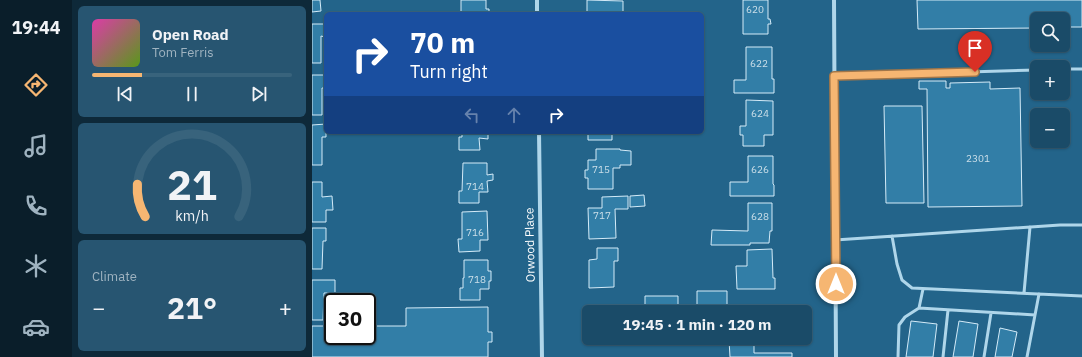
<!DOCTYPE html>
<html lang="en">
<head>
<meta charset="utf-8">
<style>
	:root { --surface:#1a4b68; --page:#275571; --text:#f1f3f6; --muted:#9fb3c0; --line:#38637c; --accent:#f6b672 }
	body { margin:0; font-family:"IBM Plex Sans",sans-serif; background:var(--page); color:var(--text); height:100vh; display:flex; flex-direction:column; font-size:15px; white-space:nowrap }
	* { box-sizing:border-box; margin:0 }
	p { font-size:13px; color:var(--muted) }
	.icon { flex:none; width:22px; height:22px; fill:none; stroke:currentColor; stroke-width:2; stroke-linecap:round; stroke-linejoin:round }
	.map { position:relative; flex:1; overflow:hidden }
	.drawer { display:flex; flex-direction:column; gap:6px; padding:6px; background:#0e2939; width:240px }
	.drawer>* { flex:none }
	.guide { position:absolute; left:12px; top:12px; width:380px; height:122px; border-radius:6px; box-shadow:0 1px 3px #0004,0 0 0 1px var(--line); background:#1a4fa0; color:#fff; overflow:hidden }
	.tools { position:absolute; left:718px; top:12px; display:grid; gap:8px }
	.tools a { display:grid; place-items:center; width:40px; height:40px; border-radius:6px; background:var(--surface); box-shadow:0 1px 3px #0004,0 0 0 1px var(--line); font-size:20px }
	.speed { position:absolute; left:12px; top:293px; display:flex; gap:8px; font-size:20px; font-weight:700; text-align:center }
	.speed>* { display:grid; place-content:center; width:52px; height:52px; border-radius:50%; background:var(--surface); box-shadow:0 1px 3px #0004,0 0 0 1px var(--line); line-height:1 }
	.speed .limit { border:2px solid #111; border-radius:6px; background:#fff; color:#111 }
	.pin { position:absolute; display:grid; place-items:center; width:34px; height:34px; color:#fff; margin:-41px -17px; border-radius:50% 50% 50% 0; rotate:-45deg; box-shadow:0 0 4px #0007 }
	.pin .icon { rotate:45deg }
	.me { position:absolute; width:44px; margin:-22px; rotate:0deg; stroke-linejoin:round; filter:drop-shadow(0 0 3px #0008) }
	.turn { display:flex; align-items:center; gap:14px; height:84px; padding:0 20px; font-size:18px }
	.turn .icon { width:52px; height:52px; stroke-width:2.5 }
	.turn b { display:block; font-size:28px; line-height:34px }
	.lanes { display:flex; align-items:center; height:38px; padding:0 20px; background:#0003; justify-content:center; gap:20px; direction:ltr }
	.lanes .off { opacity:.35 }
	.big { font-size:30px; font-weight:800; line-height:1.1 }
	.drawer .card { flex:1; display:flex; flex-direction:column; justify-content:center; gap:6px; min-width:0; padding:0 14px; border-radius:6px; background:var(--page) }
	.drawer .dial { align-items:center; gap:0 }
	.dial svg { height:104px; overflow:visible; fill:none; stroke:var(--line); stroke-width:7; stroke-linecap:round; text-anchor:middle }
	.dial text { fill:var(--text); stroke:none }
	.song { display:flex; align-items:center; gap:12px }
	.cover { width:48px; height:48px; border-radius:6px; background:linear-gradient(135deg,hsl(320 70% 55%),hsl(90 70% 35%)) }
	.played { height:4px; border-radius:2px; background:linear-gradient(90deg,var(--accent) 25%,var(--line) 25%) }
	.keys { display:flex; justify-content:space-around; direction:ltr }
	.heat { display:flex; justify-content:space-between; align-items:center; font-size:22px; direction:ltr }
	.trip { position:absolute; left:270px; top:305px; width:230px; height:40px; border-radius:6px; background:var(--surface); box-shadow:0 1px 3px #0004,0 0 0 1px var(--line); font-weight:800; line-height:40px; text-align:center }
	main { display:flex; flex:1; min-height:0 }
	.menu { display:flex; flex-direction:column; width:72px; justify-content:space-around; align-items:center; background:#0a1e2a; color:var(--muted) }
	.menu .icon { width:28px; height:28px }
	.menu .selected { color:var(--accent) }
	.menu b { font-size:18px; color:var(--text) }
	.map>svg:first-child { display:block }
	.building { fill:#327ea7; stroke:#d4ebf8 }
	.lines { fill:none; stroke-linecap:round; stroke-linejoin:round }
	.service { stroke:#afd6ea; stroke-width:3 }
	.minor { stroke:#afd6ea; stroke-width:4 }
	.route-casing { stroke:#a0764a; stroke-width:10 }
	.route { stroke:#f6b672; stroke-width:7 }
	.labels { text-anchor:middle; stroke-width:4; stroke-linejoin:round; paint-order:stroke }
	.number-label { font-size:10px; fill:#ccdfe9 }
	.street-label { font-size:12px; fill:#fff; stroke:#23648a }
</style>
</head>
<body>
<main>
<nav class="menu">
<b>19:44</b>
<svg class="icon selected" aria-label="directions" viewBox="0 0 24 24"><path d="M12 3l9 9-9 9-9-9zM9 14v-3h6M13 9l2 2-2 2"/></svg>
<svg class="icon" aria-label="music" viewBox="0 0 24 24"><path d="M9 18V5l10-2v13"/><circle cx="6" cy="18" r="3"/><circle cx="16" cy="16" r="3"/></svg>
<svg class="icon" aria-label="phone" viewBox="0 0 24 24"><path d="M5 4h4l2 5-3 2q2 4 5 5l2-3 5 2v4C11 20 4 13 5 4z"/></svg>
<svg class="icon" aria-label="climate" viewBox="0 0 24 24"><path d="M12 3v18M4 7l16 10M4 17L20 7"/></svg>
<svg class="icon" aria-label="car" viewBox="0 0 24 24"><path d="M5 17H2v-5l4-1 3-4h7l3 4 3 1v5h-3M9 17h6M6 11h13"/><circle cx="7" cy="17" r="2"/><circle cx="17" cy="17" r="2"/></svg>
</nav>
<section class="drawer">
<div class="card">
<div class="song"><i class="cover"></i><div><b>Open Road</b><p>Tom Ferris</p></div></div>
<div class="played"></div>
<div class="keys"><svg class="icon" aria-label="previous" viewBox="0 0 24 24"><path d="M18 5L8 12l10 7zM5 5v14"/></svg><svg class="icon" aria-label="pause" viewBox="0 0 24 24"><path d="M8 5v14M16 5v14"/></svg><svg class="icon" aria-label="next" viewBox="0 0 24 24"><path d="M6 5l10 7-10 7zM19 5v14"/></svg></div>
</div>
<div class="card dial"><svg viewBox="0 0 100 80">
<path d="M14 69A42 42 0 1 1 86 69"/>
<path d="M14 69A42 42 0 0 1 8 44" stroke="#f6b672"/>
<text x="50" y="56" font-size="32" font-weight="700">21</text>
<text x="50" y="72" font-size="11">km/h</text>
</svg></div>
<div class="card"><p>Climate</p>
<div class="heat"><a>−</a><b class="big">21°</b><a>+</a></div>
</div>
</section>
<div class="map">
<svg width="770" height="357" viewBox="0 0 770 357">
	<rect width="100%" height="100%" fill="#23648a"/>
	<path class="building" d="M0,0H8L9,11L0,12Z
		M149,0H174V9H177V14H149Z
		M275,0L311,1V13L300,12V14H275Z
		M431,0H456V19H458L459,24H456V34H431Z
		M605,0H770V27H751V19H725V28L606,29Z
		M0,24H13V25H14L13,37L9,36V63H0Z
		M434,47H460V79H462V93H422V80H434Z
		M0,75H13V88H10V115H0Z
		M607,81H634V88H638V83L678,82V89L708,88L710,206L616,207L615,89H607Z
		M434,100L461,101V135H452V146H431V135H428V126H434Z
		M572,106H610L612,203H574Z
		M14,124V137H10V165H0V125Z
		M150,132H176V139L167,138L168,150H147V137H150Z
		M276,132H300V140H276Z
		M284,149H308V150L319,151V165H308V168H301V189H276V178H273V170H276V160H284Z
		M436,156H461V184L462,185V196H418V182H436Z
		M151,163H175V175L181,174V180L175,181L176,192H167V203H147V191H150Z
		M0,182H10V197L20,196L21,210H14V222H0Z
		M332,195L333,206L318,207V196Z
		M316,196V209H303L304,238L277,239L276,208H290V197Z
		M436,203H460V231H458L457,243H438V245H399L400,230L436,231Z
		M175,211L176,240H168V251L147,252L146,239H150V212Z
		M0,228H14V241H11L10,269H0Z
		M285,248H306V261H302V287L277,288V260L285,259Z
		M460,249L461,278H463V289H425L424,266H435V250Z
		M152,260H176V271H179V281H177V289H168V300H148V288H151V278H152Z
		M0,280H23V293H12L11,320H0Z
		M385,291H415V309H480V312H385Z
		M333,296H366V312H333Z
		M279,306H299V312H279Z
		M176,307V332H180V342H176V357H0V326H21V336H55V326H94V308Z
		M599,321L625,324L621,357H594Z
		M647,321L666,324L661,357H641Z
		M688,328L705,332L700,357H683Z
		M385,338H480V339H442V353H480V357H418L417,340H385Z"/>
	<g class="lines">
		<path class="service" d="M751,69H770
			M522,76L725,70
			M580,236L585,264L590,280L600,288L770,296
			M523,240L748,225H770
			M712,293L718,227
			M607,308L723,315
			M586,357L587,325L593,317L607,308L611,289
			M631,357L636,310
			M672,357L679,313
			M715,357L727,294"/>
		<path class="minor" d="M225,0V14
			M522,0L524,357
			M227,132L230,357"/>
	</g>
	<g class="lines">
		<defs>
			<path id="route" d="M524,284L522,76L663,72"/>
		</defs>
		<use href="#route" class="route-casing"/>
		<use href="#route" class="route"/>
	</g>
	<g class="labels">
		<g class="number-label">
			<text x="443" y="13">620</text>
			<text x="447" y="67">622</text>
			<text x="448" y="117">624</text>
			<text x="666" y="162">2301</text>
			<text x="289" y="173">715</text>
			<text x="448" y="173">626</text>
			<text x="163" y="190">714</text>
			<text x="290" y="219">717</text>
			<text x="448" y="220">628</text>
			<text x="163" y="236">716</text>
			<text x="165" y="283">718</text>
		</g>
		<g class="street-label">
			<text transform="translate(218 245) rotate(-91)" y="4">Orwood Place</text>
		</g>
	</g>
</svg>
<div class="tools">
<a><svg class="icon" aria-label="search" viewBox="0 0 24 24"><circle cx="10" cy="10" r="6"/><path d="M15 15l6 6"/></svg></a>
<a>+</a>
<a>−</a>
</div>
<div class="speed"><div class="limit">30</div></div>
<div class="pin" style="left:663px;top:72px;background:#d93025"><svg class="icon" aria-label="arrive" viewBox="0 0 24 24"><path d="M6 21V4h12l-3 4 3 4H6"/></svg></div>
<svg class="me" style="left:524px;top:284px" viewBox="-20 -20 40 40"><circle r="17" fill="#f6b672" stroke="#fff" stroke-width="3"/><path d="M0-11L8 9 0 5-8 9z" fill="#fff"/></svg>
<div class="trip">19:45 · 1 min · 120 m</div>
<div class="guide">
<div class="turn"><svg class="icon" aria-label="right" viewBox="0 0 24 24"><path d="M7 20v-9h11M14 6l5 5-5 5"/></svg><div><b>70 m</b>Turn right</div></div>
<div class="lanes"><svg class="icon off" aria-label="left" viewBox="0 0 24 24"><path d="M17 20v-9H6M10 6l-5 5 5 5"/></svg><svg class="icon off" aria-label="ahead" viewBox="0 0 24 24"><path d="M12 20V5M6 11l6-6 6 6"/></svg><svg class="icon" aria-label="right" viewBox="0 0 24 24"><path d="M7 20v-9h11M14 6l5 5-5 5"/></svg></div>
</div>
</div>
</main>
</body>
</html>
